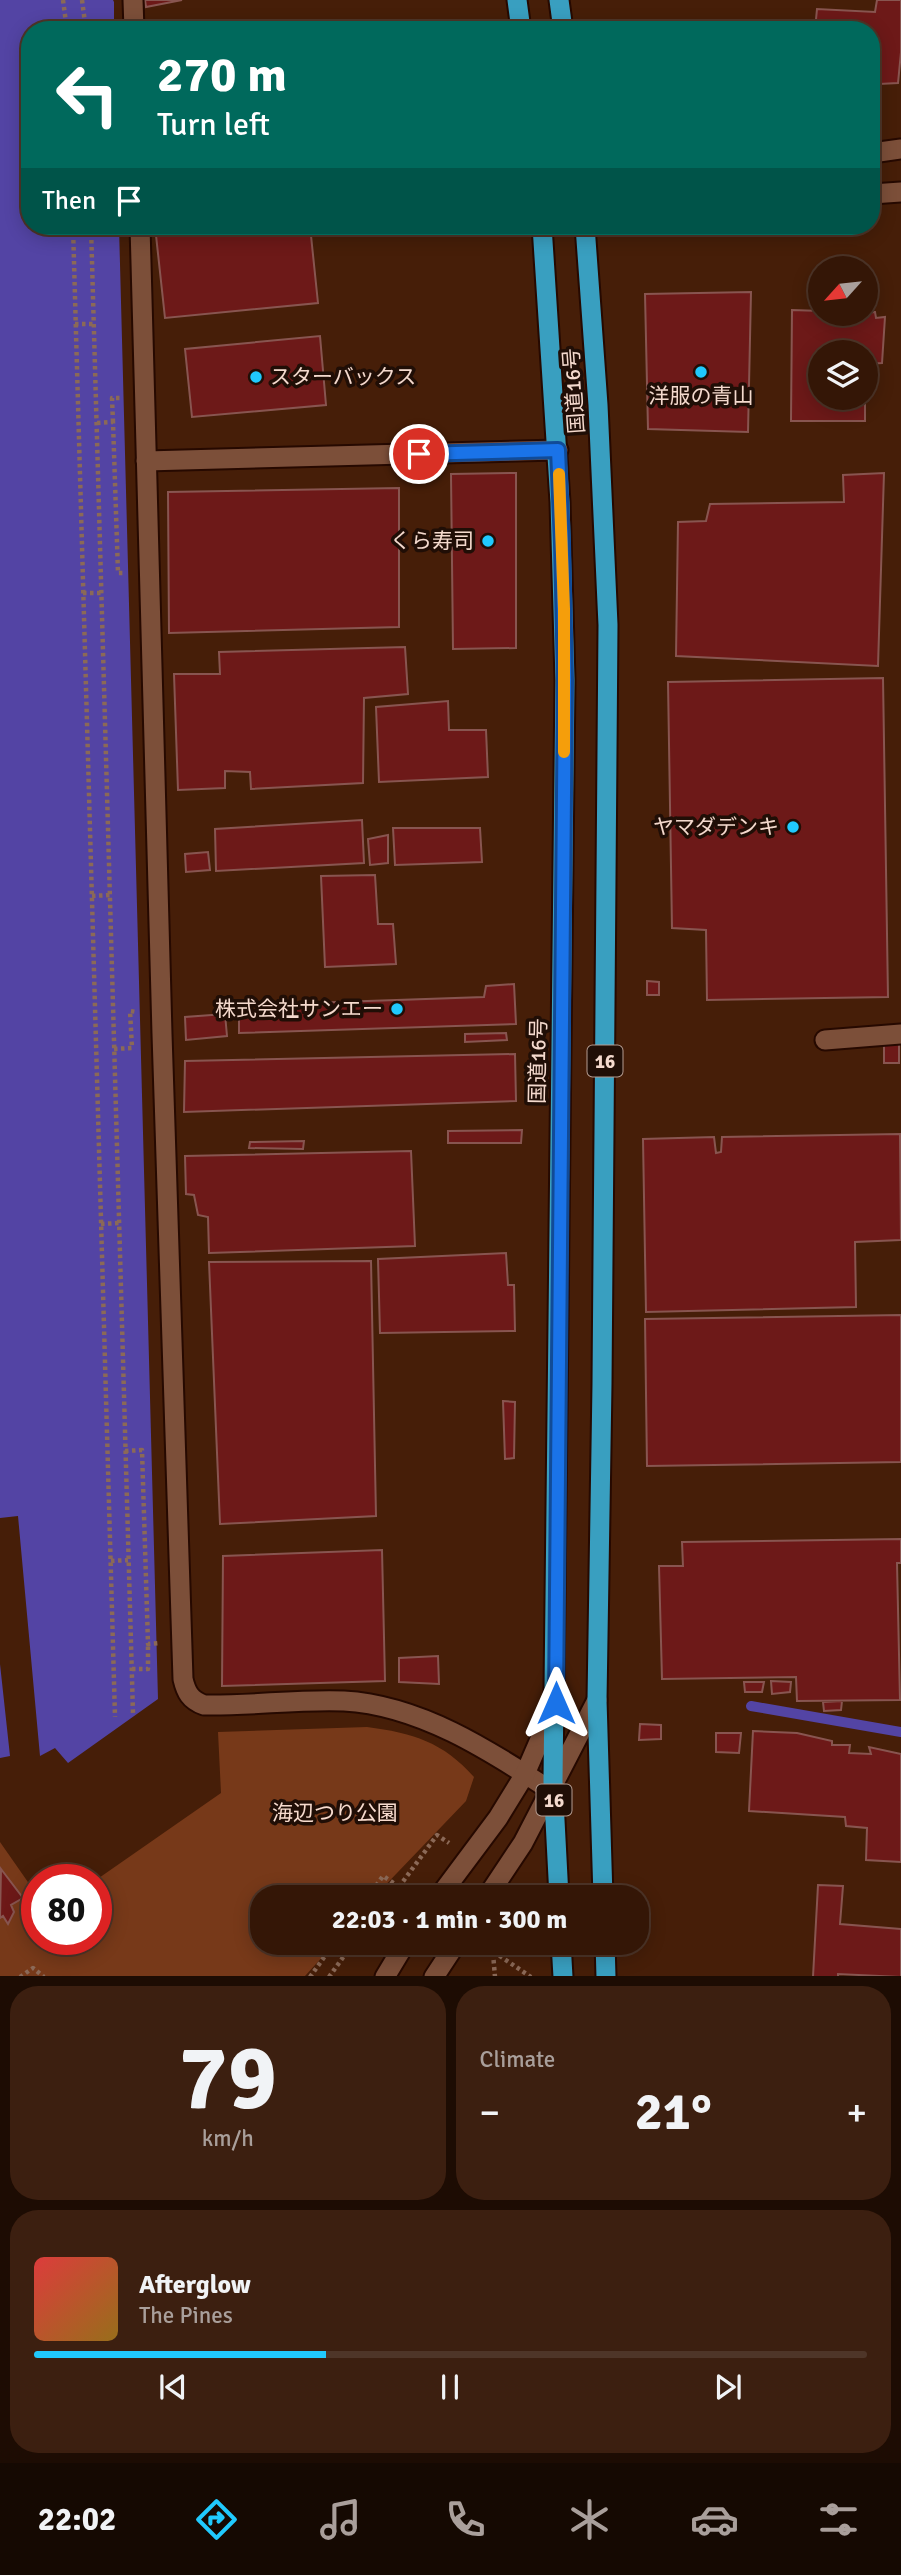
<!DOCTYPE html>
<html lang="en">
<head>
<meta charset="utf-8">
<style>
	:root { --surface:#341606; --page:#3c1f10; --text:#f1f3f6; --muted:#a99f9b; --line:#4e3528; --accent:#20c9fd }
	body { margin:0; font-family:Signika,"Noto Sans JP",sans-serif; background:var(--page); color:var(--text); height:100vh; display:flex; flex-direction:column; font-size:26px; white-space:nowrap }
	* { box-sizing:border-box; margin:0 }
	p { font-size:23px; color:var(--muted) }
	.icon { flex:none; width:38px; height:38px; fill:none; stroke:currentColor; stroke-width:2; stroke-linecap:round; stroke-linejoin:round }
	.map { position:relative; height:1976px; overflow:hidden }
	.details { display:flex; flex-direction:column; gap:10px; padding:10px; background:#1d0c03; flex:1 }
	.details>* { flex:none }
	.top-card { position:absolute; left:21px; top:21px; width:859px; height:214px; border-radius:28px; box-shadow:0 4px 18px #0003,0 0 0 2px var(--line); background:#00695c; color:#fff; overflow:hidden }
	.needle { width:46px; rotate:243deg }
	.controls { position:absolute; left:808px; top:256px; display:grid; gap:14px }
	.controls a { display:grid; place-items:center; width:70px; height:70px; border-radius:50%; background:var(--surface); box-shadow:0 4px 18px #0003,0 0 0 2px var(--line); font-size:35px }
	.speed { position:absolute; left:21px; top:1864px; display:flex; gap:14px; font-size:35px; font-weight:700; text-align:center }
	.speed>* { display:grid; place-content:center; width:91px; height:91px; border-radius:50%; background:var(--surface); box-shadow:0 4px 18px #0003,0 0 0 2px var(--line); line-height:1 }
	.speed .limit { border:10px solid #d22; background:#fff; color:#111 }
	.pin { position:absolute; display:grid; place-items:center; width:60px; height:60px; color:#fff; margin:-30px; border:4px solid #fff; border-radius:50%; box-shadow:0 2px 7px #0007 }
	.me { position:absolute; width:77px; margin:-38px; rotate:0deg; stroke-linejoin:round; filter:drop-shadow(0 0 5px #0008) }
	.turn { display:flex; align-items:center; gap:24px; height:147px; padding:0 21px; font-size:32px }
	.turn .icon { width:91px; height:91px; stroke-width:2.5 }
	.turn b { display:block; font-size:49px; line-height:60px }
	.then { display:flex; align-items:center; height:66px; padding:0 21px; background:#0003; gap:14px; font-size:26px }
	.big { font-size:52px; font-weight:700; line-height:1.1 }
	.details .card { flex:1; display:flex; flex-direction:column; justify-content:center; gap:10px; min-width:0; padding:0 24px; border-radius:28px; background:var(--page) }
	.details .dial { align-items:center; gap:0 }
	.dial b { font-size:91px; line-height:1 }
	.song { display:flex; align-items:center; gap:21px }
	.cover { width:84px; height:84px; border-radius:10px; background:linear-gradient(135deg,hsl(0 70% 55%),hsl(40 70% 35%)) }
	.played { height:7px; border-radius:4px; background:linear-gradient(90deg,var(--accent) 35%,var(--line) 35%) }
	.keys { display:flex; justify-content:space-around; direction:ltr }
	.heat { display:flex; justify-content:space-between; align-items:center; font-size:38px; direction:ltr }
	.details .tiles { flex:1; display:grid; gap:10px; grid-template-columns:1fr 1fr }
	.card:last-child { grid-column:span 2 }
	.trip { position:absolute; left:250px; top:1885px; width:399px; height:70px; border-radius:28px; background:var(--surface); box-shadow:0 4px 18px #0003,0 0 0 2px var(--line); font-weight:700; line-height:70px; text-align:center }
	.dock { display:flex; height:112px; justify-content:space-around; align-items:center; background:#150902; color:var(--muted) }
	.dock .icon { width:49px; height:49px }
	.dock .current { color:var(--accent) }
	.dock b { font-size:32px; color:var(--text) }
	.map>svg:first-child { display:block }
	.green { fill:#773919 }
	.water { fill:#5344a4 }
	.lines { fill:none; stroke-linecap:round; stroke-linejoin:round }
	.stream { stroke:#5344a4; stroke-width:10 }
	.building { fill:#6d1918; stroke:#885550; stroke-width:2 }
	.service-casing { stroke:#260900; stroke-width:23 }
	.minor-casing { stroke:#260900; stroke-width:23 }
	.tertiary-casing { stroke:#260900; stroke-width:23 }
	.trunk-casing { stroke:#260900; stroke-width:23 }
	.path { stroke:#8b6957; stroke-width:4.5; stroke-dasharray:3.5 3.5; stroke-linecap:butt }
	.service { stroke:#7c4f39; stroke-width:19 }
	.minor { stroke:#7c4f39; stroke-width:19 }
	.tertiary { stroke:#7c4f39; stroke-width:19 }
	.trunk { stroke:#399fc0; stroke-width:19 }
	.route-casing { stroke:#114b97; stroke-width:18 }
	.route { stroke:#1a73e8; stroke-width:12 }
	.slow { stroke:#f59e0b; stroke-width:12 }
	.poi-dot { fill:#20c9fd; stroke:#200e06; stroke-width:2.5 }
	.labels { text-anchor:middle; stroke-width:7; stroke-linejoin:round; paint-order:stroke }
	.shield { fill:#200e06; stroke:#b49c91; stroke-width:2 }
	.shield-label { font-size:19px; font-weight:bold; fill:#f4d9cd }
	.poi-label { font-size:21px; fill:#f4d9cd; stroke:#200e06; text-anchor:end }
	.street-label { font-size:21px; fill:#f4d9cd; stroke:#200e06 }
	.park-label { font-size:21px; fill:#f7dbce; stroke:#200e06 }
</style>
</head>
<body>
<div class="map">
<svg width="901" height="1977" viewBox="0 0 901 1977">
	<rect width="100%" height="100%" fill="#461e08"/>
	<path class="green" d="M367,1727C413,1733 443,1742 474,1777L466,1801L374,1897H262V1942L335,1943L305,1976H0V1842L37,1895V1939H96V1880L221,1793L218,1732Z"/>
	<path class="water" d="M0,0H113L114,2V30H30V226H119L158,1699L68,1763L55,1748L40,1756L18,1516L0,1518Z
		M0,1664L10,1756L0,1758Z"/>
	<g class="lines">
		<path class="stream" d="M751,1706L901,1732"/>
	</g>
	<path class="building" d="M145,0H182L146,7Z
		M877,0H901V52L898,83L879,84L878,79L872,78V30H815L817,9L875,12Z
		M675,26V30H612V29Z
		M155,226H310L318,303L165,318Z
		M751,292L748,432L648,429L645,294Z
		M792,310L821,311V313L875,312L876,318L885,317L882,363L866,364V352H821V397H865V421H791Z
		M320,336L326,405L192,417L185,349Z
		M516,473V648L453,649L451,474Z
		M884,473L878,666L676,656L678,522L706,521L710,504L844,502L843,475Z
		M399,488V627L169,633L168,492Z
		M405,647L408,694L364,698L363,783L251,789L250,772L225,771V788L178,790L174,674H220L219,652Z
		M883,678L888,997L707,1000L706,930L672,928L668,682Z
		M448,701L449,730H486L488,777L379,782L376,707Z
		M362,820L364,863L216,871L215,829Z
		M393,828H480L482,862L395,865Z
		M388,835V863L370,865L368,839Z
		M208,852L210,870L186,872L185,854Z
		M375,875L378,924H393L396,964L325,967L321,876Z
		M647,981L659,982V995H647Z
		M514,984L516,1024L239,1033V1018L279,1015L280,1004L484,997L486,986Z
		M225,1014L227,1036L186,1040L185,1017Z
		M506,1033L507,1040L465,1042V1034Z
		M884,1041H899V1063H884Z
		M515,1054L516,1101L184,1112L185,1061Z
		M522,1130L521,1143H448V1131Z
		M900,1134L901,1240L855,1242L856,1307L646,1312L643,1139L714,1137L716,1153L721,1152L722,1137Z
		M304,1141L303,1149L249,1148L250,1142Z
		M411,1151L415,1246L209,1253L208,1217L198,1215L194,1195L186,1194L185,1156Z
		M506,1253L508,1285H514L515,1331L380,1333L378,1259Z
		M371,1261L376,1516L220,1524L209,1262Z
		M901,1315V1462L647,1466L645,1319Z
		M503,1401L515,1402L514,1458L505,1459Z
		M901,1539V1563H897L900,1700L797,1701L796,1677L662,1679L659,1566H683L682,1542Z
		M382,1550L385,1681L222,1686L223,1556Z
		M438,1656L439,1684L399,1682V1658Z
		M771,1681L791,1682L790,1692L772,1694Z
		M744,1682H764L762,1692H745Z
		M842,1701L841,1710L824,1711L823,1702Z
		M640,1724L661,1725V1739L639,1740Z
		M753,1731L797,1733L832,1741V1745H850L849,1753L871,1754L869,1747L901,1754V1862L866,1860L867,1828L846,1826L845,1817L749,1811Z
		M716,1733H741L739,1753L716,1752Z
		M1,1869L23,1898L11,1905L14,1912L8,1924L3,1916L0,1918Z
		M818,1885L843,1886L840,1924L901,1929V1977L838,1974V1977H813Z"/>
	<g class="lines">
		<defs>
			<path id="service" d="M825,1040L901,1034"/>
			<path id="minor" d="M133,0L134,30
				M140,226L162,1034L183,1679C186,1692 190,1700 204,1705C251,1706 298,1699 344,1701C419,1705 489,1750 550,1790
				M146,461L558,450"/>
			<path id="tertiary" d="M872,153L901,149
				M872,194L901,192
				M439,1897L498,1818L525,1774L554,1707
				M487,1897L523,1843L597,1700
				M385,1977L406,1942
				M434,1977L457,1942"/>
			<path id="trunk" d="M517,0L521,30
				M559,0L563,30
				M542,226L560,502L565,680L553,1782L559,1897
				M585,226L598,405L608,625L602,1384L597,1700L603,1897
				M561,1942L563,1977
				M605,1942L606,1977"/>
		</defs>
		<use href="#service" class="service-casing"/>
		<use href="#minor" class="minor-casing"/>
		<use href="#tertiary" class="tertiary-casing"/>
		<use href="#trunk" class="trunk-casing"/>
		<path class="path" d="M63,0L67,30
			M82,0L86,30
			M73,226L115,1717
			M91,226L133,1714
			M75,324H94
			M113,422L112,398H122
			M97,423L113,422L118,573H124
			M83,593H102
			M92,896L110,895
			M114,1049L132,1048L130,1011L137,1012
			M101,1224L119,1223
			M125,1451L142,1450L148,1644L159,1643
			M111,1561L128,1560
			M132,1669H148V1644
			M399,1887L437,1835L449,1843
			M368,1897L383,1876L414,1897
			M482,1944L531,1977
			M493,1953L495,1977
			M20,1977L33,1968L44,1977
			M310,1977L335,1942
			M329,1977L354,1942"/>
		<use href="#service" class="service"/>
		<use href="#minor" class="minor"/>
		<use href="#tertiary" class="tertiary"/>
		<use href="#trunk" class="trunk"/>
	</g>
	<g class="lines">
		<defs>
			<path id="route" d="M419,454L558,450L562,543L565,680L556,1703"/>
		</defs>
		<use href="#route" class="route-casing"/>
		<use href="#route" class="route"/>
		<path class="slow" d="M559,474L564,609V752"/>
	</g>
	<g class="poi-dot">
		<circle cx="701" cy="372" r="7"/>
		<circle cx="256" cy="377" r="7"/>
		<circle cx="488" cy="541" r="7"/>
		<circle cx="793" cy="827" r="7"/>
		<circle cx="397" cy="1009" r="7"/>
	</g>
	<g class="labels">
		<g class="shield">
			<rect x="587.5" y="1045.5" width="35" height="31" rx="5"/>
			<rect x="536.5" y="1784.5" width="35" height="31" rx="5"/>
		</g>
		<g class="shield-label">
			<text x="605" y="1068">16</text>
			<text x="554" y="1807">16</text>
		</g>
		<g class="poi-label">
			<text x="270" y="384" text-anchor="start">スターバックス</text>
			<text x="701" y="403" text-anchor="middle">洋服の青山</text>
			<text x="474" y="548">くら寿司</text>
			<text x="779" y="834">ヤマダデンキ</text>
			<text x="383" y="1016">株式会社サンエー</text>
		</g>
		<g class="street-label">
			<text transform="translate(574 391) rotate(-94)" y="7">国道16号</text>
			<text transform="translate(538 1061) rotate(-89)" y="7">国道16号</text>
		</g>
		<g class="park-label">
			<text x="335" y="1820">海辺つり公園</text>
		</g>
	</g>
</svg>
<div class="controls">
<a><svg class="needle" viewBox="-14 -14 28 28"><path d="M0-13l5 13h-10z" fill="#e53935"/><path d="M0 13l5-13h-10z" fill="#a99f9b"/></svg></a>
<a><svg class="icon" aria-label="layers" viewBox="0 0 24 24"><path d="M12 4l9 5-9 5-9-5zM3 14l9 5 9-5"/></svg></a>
</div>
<div class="speed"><div class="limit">80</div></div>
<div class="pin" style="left:419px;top:454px;background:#d93025"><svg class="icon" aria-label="arrive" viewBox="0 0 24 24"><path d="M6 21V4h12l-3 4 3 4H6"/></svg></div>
<svg class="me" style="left:556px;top:1703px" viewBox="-20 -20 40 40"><path d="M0-17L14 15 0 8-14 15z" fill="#1a73e8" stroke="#fff" stroke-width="4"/></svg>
<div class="trip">22:03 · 1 min · 300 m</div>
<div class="top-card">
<div class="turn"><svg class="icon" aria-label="left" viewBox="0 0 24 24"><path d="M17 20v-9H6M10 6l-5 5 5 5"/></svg><div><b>270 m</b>Turn left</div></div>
<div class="then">Then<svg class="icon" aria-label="arrive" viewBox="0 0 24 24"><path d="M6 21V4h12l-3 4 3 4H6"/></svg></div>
</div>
</div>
<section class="details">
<div class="tiles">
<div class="card dial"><b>79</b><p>km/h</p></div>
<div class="card"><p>Climate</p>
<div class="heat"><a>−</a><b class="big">21°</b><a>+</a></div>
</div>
<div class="card">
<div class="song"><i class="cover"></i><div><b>Afterglow</b><p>The Pines</p></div></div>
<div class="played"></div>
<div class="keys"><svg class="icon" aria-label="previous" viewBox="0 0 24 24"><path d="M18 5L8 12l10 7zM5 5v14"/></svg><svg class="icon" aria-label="pause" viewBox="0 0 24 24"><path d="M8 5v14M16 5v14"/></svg><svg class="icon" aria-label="next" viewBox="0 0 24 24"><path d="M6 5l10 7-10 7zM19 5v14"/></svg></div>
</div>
</div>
</section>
<nav class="dock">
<b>22:02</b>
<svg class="icon current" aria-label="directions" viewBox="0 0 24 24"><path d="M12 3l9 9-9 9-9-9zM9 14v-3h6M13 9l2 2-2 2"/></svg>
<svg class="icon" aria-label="music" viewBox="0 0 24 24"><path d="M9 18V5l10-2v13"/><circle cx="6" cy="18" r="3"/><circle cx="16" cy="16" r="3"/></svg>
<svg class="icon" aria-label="phone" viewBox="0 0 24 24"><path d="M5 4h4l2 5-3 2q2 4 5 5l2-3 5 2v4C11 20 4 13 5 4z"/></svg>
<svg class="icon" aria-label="climate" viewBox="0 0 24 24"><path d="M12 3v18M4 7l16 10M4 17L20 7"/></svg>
<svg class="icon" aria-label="car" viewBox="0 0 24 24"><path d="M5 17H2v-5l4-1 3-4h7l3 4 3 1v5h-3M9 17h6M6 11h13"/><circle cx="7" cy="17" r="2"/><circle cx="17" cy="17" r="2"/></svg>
<svg class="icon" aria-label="filters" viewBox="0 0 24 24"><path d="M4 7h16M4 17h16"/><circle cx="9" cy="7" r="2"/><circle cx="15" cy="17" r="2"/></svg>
</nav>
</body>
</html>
